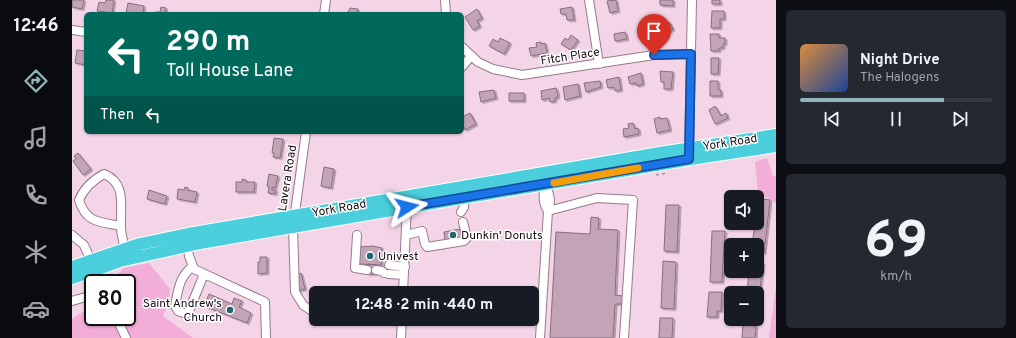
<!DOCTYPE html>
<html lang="en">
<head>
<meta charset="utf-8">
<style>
	:root { --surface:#171b24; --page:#242831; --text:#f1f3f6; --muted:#9ea1a6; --line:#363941; --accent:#92b5ba }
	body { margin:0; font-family:Overpass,sans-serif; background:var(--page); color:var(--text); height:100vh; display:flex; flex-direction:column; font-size:15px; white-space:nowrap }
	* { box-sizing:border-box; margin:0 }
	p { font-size:13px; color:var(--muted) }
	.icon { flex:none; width:22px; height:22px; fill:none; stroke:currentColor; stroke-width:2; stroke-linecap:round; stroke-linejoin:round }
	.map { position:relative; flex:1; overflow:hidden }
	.side { display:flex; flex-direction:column; gap:10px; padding:10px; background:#0d0f14; width:240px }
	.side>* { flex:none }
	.guide { position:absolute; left:12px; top:12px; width:380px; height:122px; border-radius:6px; box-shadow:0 1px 3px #0004; background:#00695c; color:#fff; overflow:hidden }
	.fabs { position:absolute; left:652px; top:190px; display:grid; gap:8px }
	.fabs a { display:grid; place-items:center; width:40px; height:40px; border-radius:6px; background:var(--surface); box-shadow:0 1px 3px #0004; font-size:20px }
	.speed { position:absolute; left:12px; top:274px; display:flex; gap:8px; font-size:20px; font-weight:700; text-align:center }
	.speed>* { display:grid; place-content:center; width:52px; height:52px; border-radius:50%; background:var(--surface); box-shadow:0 1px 3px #0004; line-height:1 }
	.speed .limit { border:2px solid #111; border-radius:6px; background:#fff; color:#111 }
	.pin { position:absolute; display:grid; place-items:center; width:34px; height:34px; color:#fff; margin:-41px -17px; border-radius:50% 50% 50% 0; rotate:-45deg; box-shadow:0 0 4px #0007 }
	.pin .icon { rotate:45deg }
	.me { position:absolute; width:44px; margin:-22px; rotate:81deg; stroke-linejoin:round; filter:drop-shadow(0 0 3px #0008) }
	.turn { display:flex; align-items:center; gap:14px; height:84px; padding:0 16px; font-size:18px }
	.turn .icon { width:52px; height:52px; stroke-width:2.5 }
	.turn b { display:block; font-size:28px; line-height:34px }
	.then { display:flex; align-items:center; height:38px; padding:0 16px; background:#0003; gap:8px; font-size:15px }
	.side .tile { flex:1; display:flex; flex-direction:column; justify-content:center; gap:6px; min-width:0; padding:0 14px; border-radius:6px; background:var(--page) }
	.side .dial { align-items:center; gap:0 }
	.dial b { font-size:52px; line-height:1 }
	.song { display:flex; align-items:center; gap:12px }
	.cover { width:48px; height:48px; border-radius:6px; background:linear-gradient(135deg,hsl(30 70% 55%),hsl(220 70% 35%)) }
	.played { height:4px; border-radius:2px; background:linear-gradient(90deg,var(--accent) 75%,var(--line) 75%) }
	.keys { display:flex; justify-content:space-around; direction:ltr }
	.trip { position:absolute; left:237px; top:286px; width:230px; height:40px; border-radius:6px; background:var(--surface); box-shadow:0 1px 3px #0004; font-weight:700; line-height:40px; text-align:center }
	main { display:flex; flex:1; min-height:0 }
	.menu { display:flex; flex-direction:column; width:72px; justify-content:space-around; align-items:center; background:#090b0e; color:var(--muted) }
	.menu .icon { width:28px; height:28px }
	.menu .active { color:var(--accent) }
	.menu b { font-size:18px; color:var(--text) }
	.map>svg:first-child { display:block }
	.green { fill:#f2add9 }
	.building { fill:#c3a4b7; stroke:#896d7f; filter:url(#shadow) }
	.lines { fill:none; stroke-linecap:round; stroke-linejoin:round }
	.minor-casing { stroke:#977a8c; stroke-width:10 }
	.highway-casing { stroke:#fff; stroke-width:14 }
	.path { stroke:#826e7b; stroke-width:1; stroke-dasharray:3 3; stroke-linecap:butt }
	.minor { stroke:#fff; stroke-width:8 }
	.highway { stroke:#4bcfdd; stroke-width:12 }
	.route-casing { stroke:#114b97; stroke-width:10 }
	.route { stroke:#1a73e8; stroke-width:7 }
	.slow { stroke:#f59e0b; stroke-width:7 }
	.poi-dot { fill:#1d6971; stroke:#fff; stroke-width:1.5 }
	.labels { text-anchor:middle; stroke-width:3; stroke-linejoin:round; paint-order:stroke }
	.street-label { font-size:12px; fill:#160c12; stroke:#fff }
	.poi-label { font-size:12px; fill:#160c12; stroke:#fff; text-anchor:start }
</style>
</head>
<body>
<main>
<nav class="menu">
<b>12:46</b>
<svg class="icon active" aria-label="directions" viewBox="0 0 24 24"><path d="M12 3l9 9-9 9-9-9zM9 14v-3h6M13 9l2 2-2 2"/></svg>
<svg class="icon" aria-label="music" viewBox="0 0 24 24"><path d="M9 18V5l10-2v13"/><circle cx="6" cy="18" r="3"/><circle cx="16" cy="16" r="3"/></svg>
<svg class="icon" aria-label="phone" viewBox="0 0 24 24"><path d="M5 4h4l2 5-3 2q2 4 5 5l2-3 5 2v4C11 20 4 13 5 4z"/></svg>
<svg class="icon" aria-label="climate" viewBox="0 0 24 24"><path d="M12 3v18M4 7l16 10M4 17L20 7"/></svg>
<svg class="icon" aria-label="car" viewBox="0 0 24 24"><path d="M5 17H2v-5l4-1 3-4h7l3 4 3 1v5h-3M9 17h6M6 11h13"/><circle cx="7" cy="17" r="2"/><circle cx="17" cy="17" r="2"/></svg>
</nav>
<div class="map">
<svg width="704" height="338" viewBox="0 0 704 338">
	<defs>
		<filter id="shadow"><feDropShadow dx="2" dy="1.5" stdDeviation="0" flood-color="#0004"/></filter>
	</defs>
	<rect width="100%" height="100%" fill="#f4d5e8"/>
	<path class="green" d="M695,158L701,176H704V203L686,192L683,162Z
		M77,263L98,289L97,302L91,316L121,338H0V319L21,305V317H55V283H39L51,268Z
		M704,286V338H697Z"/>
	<path class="building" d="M0,0H12L10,9L0,7Z
		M34,0H42L40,13L25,11L27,2L33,3Z
		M544,0L546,11L538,13L535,1Z
		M588,0H601V6L588,5Z
		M640,0H648V4H640Z
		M56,3L72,6L71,14L54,13Z
		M89,7L94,8L93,13L101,14H83V12H88Z
		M500,7L502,20H495L494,14H489L488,9Z
		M278,8L286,9L285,12L289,14H275Z
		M405,9L410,18L405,21L408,26L401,30L393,17Z
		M640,11H652V19H648V28H639Z
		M597,22L601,29L590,36L585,29Z
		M553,32L555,39L543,41L542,34Z
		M638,34H647V38H653V44H651V48H647V51H639Z
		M499,35L506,40L499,50L489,44L493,38L496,40Z
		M428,38L438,43L432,54L417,46L421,39L426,42Z
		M469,42V44L473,43L475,53L459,56L457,48L465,47L464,43Z
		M5,50L14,51V65L3,63Z
		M639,58H647L646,74H639Z
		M588,71L601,72L599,89H592V82H589Z
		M569,73L571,84L565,86L564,83L558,84L556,77Z
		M547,77L549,90L543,91L542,87L536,88L534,80Z
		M528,81L529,87L514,92L512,83Z
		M638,81H646V90H649V96H638Z
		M506,84L508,96L493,100L491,87Z
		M484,88L486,95L485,98H483V101L478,102L477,98L470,100L469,91Z
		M422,90L424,98L409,102L407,92Z
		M437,93H452V101H437Z
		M643,106L649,116L654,113L656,118L643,124L637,110Z
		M398,113L404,124L393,130L390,124V117Z
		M588,117V119L595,118L598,130L585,133L582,119Z
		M561,123L563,129L566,128L567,134L552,137L551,129L557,128L556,124Z
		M202,138L211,139L208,158L201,157L202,153H200Z
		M6,153L19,169L11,175L1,161L4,159L2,156Z
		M252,167L262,169L259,188L249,186Z
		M197,174L206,176L203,188L200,187V190H204L203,194L196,193L197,187L195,186Z
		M170,179L174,180V182H183L182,192H164V182H170Z
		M113,187L116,188L115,190L125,192L123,202L105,199L106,189L112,190Z
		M77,190L95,196L93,204L75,199Z
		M686,198L698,200L692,253L685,252V245H680L683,223H685Z
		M594,205H607L605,252L592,251Z
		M519,217L527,218L526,229L546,230L543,295L551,296V304H543L541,338H478L484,232L518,234Z
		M388,229L390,239L373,241L372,232Z
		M640,231H653L650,282H638Z
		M301,246L310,248L309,265L286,264L287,247Z
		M188,257H195V273L186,274V262H188Z
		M591,261L604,262L602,309L589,308Z
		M685,262L691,263L685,314V293H675L677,271H685Z
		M296,264L304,265L303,274H295Z
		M229,273L233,289L225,291L223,275Z
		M637,292H650L649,311H645V317H635Z
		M137,294L160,304L162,298L170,301L167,307L179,313L175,323L132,306Z
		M588,318H601L600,338H587Z
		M671,324L684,326L683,338H670Z"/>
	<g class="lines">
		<defs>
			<path id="minor" d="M373,0L374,14
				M517,0L527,64
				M252,14L254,0
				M0,30L14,32
				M390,47L406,62L421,69L450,75L582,55L619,54
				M390,67L399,56
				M234,132L221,227L223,292L231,305L244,314
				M617,153L620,0
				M474,184C471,194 470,202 476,211
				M476,211L525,198L561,200L552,338
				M389,212L392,207L393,194
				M49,226C28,222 14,223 7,200C12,188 21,180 32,174C55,183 48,207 49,227C49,234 51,241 53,249
				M0,235L12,245L29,283
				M285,235L283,268L295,270
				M334,235L350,231L353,244L355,247L392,241L395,238L391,222
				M115,241L117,256L122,269L193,302L194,338
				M317,265L333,267
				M120,267C107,277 106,291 103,306L106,311L114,314L117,311L132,274
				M304,270L310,271L312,273
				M317,274L332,275
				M331,293L335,204
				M0,301L21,295
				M44,317L54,338
				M329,338L330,319
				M468,338L476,211C481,199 475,191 473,180"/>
			<path id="highway" d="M0,267L68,244L116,234L588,153L704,135
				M0,278L48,261L128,243L631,157L704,146"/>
		</defs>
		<use href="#minor" class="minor-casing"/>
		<use href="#highway" class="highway-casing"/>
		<path class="path" d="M584,175L596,173"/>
		<use href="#minor" class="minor"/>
		<use href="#highway" class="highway"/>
	</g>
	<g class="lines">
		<defs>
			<path id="route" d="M335,207L617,159L619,54L582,55"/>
		</defs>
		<use href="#route" class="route-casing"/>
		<use href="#route" class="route"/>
		<path class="slow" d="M482,183L566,168"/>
	</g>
	<g class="poi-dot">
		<circle cx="381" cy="235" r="4"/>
		<circle cx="298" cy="256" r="4"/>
		<circle cx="158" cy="310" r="4"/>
	</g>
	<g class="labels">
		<g class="street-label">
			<text transform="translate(498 56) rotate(-9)" y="4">Fitch Place</text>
			<text transform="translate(658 142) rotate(-9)" y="4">York Road</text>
			<text transform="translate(215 178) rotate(-81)" y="4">Lavera Road</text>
			<text transform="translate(267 208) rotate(-10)" y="4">York Road</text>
		</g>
		<g class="poi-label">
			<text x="389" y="239">Dunkin' Donuts</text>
			<text x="306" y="260">Univest</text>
			<text x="150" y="307" text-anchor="end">Saint Andrew's<tspan x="150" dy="14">Church</tspan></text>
		</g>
	</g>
</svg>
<div class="fabs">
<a><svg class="icon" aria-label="sound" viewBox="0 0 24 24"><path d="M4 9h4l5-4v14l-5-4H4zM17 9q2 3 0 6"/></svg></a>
<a>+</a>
<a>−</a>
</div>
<div class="speed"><div class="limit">80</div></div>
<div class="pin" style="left:582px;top:55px;background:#d93025"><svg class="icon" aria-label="arrive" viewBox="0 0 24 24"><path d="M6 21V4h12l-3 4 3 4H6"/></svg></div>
<svg class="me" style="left:335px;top:207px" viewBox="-20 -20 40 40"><path d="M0-17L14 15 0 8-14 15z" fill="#1a73e8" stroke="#fff" stroke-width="4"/></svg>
<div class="trip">12:48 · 2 min · 440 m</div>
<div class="guide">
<div class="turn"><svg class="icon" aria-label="left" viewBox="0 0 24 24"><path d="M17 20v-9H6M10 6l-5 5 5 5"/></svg><div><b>290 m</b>Toll House Lane</div></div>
<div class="then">Then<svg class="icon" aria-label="left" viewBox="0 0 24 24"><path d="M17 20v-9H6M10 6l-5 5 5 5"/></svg></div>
</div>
</div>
<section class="side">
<div class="tile">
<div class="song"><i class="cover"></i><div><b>Night Drive</b><p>The Halogens</p></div></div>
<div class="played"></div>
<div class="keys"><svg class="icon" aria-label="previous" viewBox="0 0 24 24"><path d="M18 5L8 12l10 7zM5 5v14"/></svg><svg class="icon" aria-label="pause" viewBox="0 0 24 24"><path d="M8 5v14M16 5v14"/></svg><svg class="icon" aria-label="next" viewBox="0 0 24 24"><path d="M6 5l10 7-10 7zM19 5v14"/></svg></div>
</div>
<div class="tile dial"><b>69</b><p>km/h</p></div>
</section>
</main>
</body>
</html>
